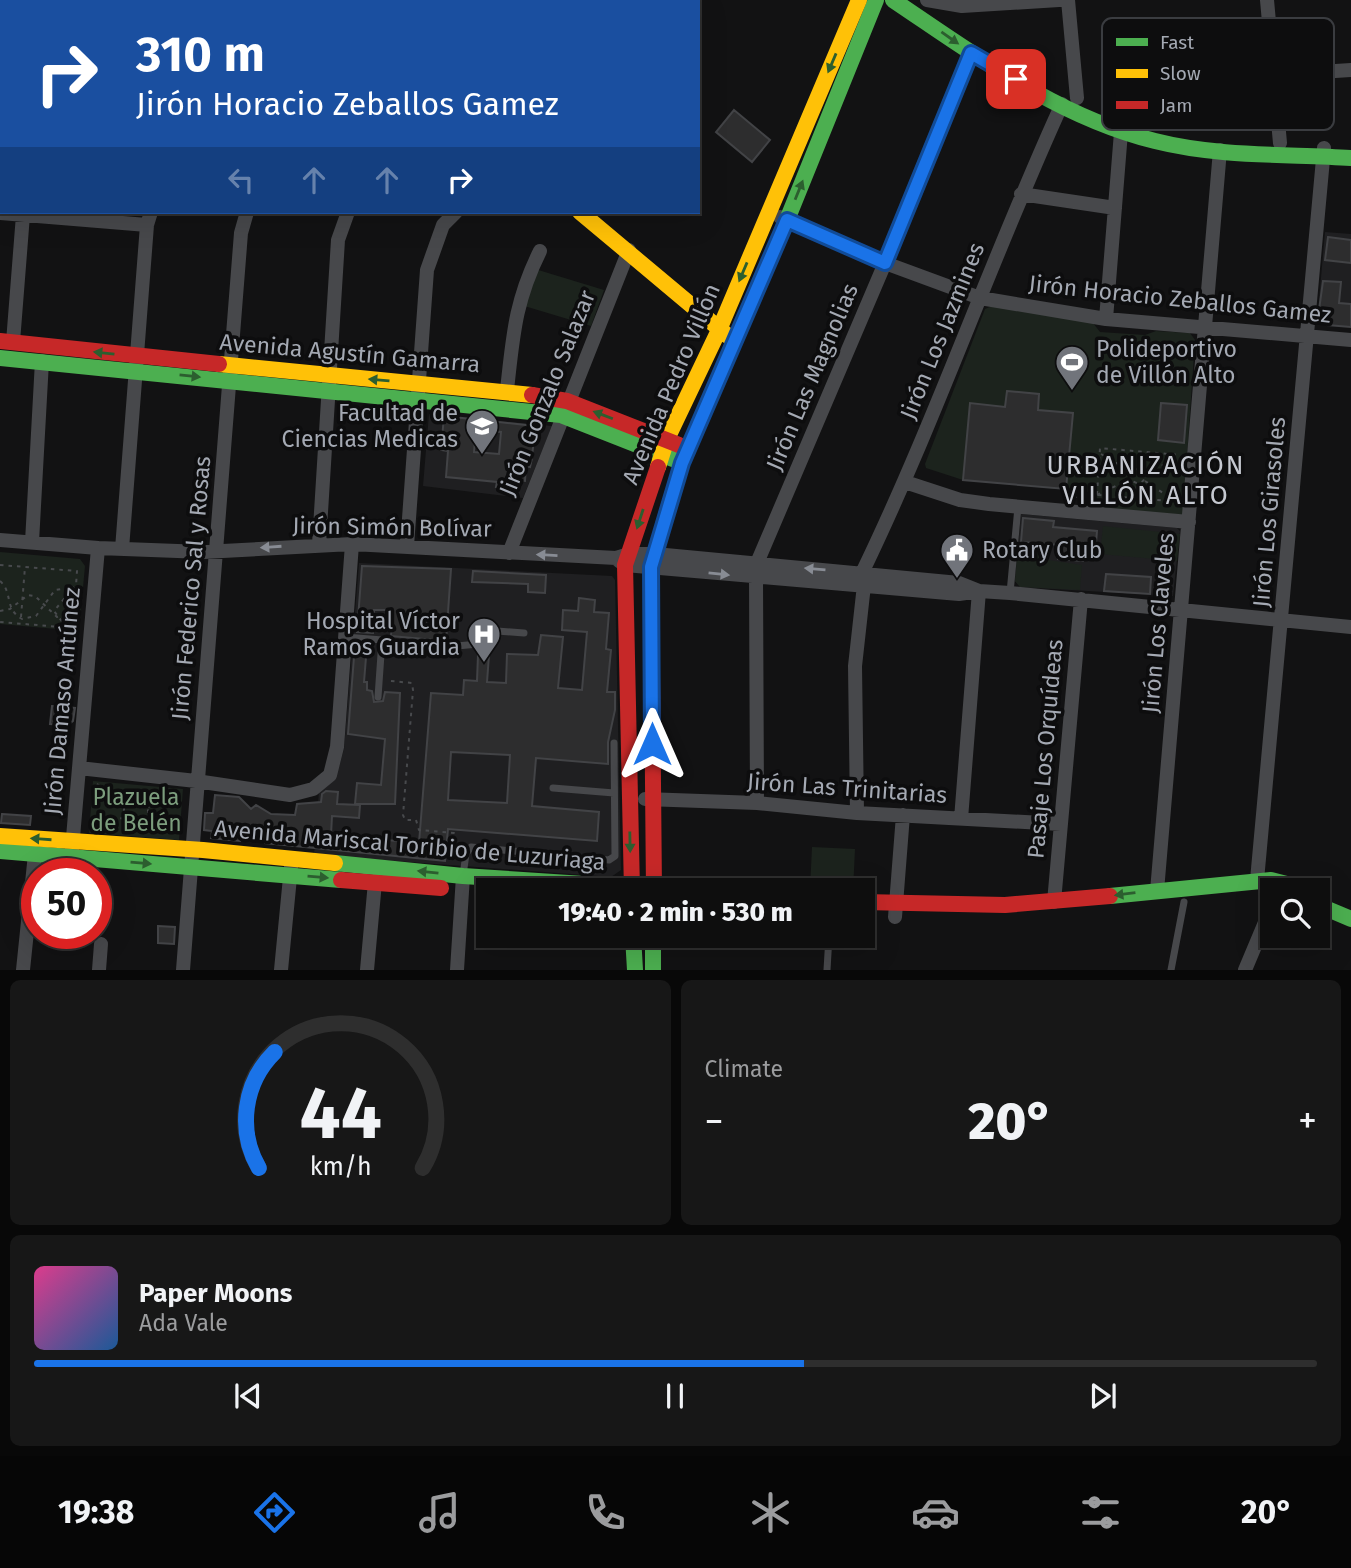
<!DOCTYPE html>
<html lang="en">
<head>
<meta charset="utf-8">
<style>
	:root { --surface:#0e0e0e; --page:#171717; --text:#f1f3f6; --muted:#9b9c9e; --line:#2e2e2e; --accent:#1a73e8 }
	body { margin:0; font-family:"Fira Sans",sans-serif; background:var(--page); color:var(--text); height:100vh; display:flex; flex-direction:column; font-size:26px; white-space:nowrap }
	* { box-sizing:border-box; margin:0 }
	p { font-size:23px; color:var(--muted) }
	.icon { flex:none; width:38px; height:38px; fill:none; stroke:currentColor; stroke-width:2; stroke-linecap:round; stroke-linejoin:round }
	.map { position:relative; height:970px; overflow:hidden }
	.panel { display:flex; flex-direction:column; gap:10px; padding:10px; background:#080808; flex:1 }
	.panel>* { flex:none }
	.top-card { position:absolute; left:0px; top:0px; width:700px; height:214px; box-shadow:0 7px 28px #0002,0 0 0 2px var(--line); background:#1a4fa0; color:#fff; overflow:hidden }
	.controls { position:absolute; left:1260px; top:878px; display:grid; gap:14px }
	.controls a { display:grid; place-items:center; width:70px; height:70px; border-radius:0px; background:var(--surface); box-shadow:0 7px 28px #0002,0 0 0 2px var(--line); font-size:35px }
	.speed { position:absolute; left:21px; top:858px; display:flex; gap:14px; font-size:35px; font-weight:700; text-align:center }
	.speed>* { display:grid; place-content:center; width:91px; height:91px; border-radius:50%; background:var(--surface); box-shadow:0 7px 28px #0002,0 0 0 2px var(--line); line-height:1 }
	.speed .limit { border:10px solid #d22; background:#fff; color:#111 }
	.pin { position:absolute; display:grid; place-items:center; width:60px; height:60px; color:#fff; margin:-30px; border-radius:14px; box-shadow:0 4px 10px #0006 }
	.me { position:absolute; width:77px; margin:-38px; rotate:0deg; stroke-linejoin:round; filter:drop-shadow(0 0 5px #0008) }
	.turn { display:flex; align-items:center; gap:24px; height:147px; padding:0 21px; font-size:32px }
	.turn .icon { width:91px; height:91px; stroke-width:2.5 }
	.turn b { display:block; font-size:49px; line-height:60px }
	.lanes { display:flex; align-items:center; height:66px; padding:0 21px; background:#0003; justify-content:center; gap:35px; direction:ltr }
	.lanes .off { opacity:.35 }
	.big { font-size:52px; font-weight:800; line-height:1.1 }
	.panel .widget { flex:1; display:flex; flex-direction:column; justify-content:center; gap:10px; min-width:0; padding:0 24px; border-radius:10px; background:var(--page) }
	.panel .dial { align-items:center; gap:0 }
	.dial svg { height:182px; overflow:visible; fill:none; stroke:var(--line); stroke-width:7; stroke-linecap:round; text-anchor:middle }
	.dial text { fill:var(--text); stroke:none }
	.song { display:flex; align-items:center; gap:21px }
	.cover { width:84px; height:84px; border-radius:10px; background:linear-gradient(135deg,hsl(330 70% 55%),hsl(210 70% 35%)) }
	.played { height:7px; border-radius:4px; background:linear-gradient(90deg,var(--accent) 60%,var(--line) 60%) }
	.keys { display:flex; justify-content:space-around; direction:ltr }
	.heat { display:flex; justify-content:space-between; align-items:center; font-size:38px; direction:ltr }
	.panel .tiles { flex:1; display:grid; gap:10px; grid-template-columns:1fr 1fr }
	.widget:last-child { grid-column:span 2 }
	.trip { position:absolute; left:476px; top:878px; width:399px; height:70px; border-radius:0px; background:var(--surface); box-shadow:0 7px 28px #0002,0 0 0 2px var(--line); font-weight:800; line-height:70px; text-align:center }
	.dock { display:flex; height:112px; justify-content:space-around; align-items:center; background:#060606; color:var(--muted) }
	.dock .icon { width:49px; height:49px }
	.dock .active { color:var(--accent) }
	.dock b { font-size:32px; color:var(--text) }
	.map>svg:first-child { display:block }
	.built { fill:#1f1f21 }
	.green { fill:#1c231d }
	.building { fill:#2d2d2e; stroke:#424346; stroke-width:2; fill-rule:evenodd }
	.lines { fill:none; stroke-linecap:round; stroke-linejoin:round }
	.path { stroke:#484a4d; stroke-width:2; stroke-dasharray:3.5 5; stroke-linecap:butt }
	.lane { stroke:#47484b; stroke-width:7 }
	.street { stroke:#47484b; stroke-width:14 }
	.fast { stroke:#4caf50; stroke-width:16 }
	.slow { stroke:#ffc107; stroke-width:16 }
	.jam { stroke:#c62828; stroke-width:16 }
	.oneway { fill:#2c5e2f }
	.oneway2 { fill:#888c94 }
	.route-casing { stroke:#114b97; stroke-width:18 }
	.route { stroke:#1a73e8; stroke-width:12 }
	.labels { text-anchor:middle; stroke-width:7; stroke-linejoin:round; paint-order:stroke }
	.street-label { font-size:23px; fill:#a4a9b3; stroke:#0d0d0e }
	.poi-label { font-size:23px; fill:#a4a9b3; stroke:#0d0d0e; text-anchor:start }
	.park-label { font-size:23px; fill:#7c9d7d; stroke:#0d0d0e }
	.quarter-label { font-size:26px; letter-spacing:2px; fill:#c5c8d0; stroke:#0d0d0e }
	.key { fill:#0d0d0e; stroke:#3a3c40; stroke-width:2 }
	.key-label { font-size:19px; fill:#a4a9b3 }
</style>
</head>
<body>
<div class="map">
<svg width="1351" height="970" viewBox="0 0 1351 970">
	<rect width="100%" height="100%" fill="#121213"/>
	<path class="built" d="M1325,232L1351,234V327L1327,325L1318,312Z
		M429,414L552,426L523,498L423,486Z
		M1021,514L1177,528L1180,531L1173,596L1020,587L1015,581Z
		M359,563L612,576L615,580L621,870L611,877L314,855L319,791L339,767L344,749Z"/>
	<path class="green" d="M535,269L604,290L591,326L521,305Z
		M992,306L1093,323L1100,332L1145,335L1156,331L1190,333L1195,340L1183,515L1090,507V492L963,480L926,468L925,464L985,309Z
		M1103,526L1180,534L1177,561L1100,554Z
		M1018,544L1035,545L1048,560L1082,565L1080,590L1020,587L1015,581Z
		M0,552L80,559L85,566L79,631L0,624Z
		M93,781L183,789L179,840L89,833Z
		M812,847L855,849L853,891L810,889Z"/>
	<path class="building" d="M734,110L770,140L752,162L716,132Z
		M1328,237L1351,240V263L1325,260Z
		M1323,281L1341,282L1339,303L1351,304V327L1327,325L1324,321L1319,310Z
		M1007,391L1039,394L1038,410L1073,413L1066,489L963,480L970,403L1005,407Z
		M1161,403L1187,405L1184,443L1158,440Z
		M444,416L535,426L532,458L530,467L526,466L525,481L516,480V488L496,487L497,482L446,477L448,451L441,450ZM476,430L501,432L499,454L474,452Z
		M1023,518L1054,521L1053,527L1097,531L1096,543L1084,542L1083,561L1058,559L1059,545L1021,542Z
		M362,566L451,569L446,641L391,636L393,610H374L373,633L357,632Z
		M473,571L546,575L545,593L528,592V584L472,582Z
		M1106,574L1151,577L1150,594L1104,591Z
		M579,598L595,600L594,612L609,613L606,649L611,650L607,692H615V710L608,742V764L536,758L532,806L599,812L597,841L448,829L445,861L265,843V825L251,841L241,831L240,841L211,838L212,831L204,830L205,813H213L215,795L239,797L251,809L256,805L271,814L295,815L297,804L321,802L322,794L326,791L338,792L337,804L360,805L359,818L332,816L331,835L419,843L431,693L463,695L464,680L477,681L478,655H489L487,682L506,683L507,654L538,655L541,635L563,637L558,688L582,690L587,632L562,630L563,610L578,611ZM451,752L510,755L507,803L448,800Z
		M355,644L367,645L364,682H367V690L372,691L374,702L383,701L385,692L400,693L395,804H355L357,783L381,785L385,739L348,734Z
		M52,706L75,708L73,721L68,725L50,724Z
		M2,814L31,816L30,825L1,823Z
		M158,926L175,927L174,944L158,943Z"/>
	<g class="lines">
		<path class="path" d="M106,0L108,2
			M18,2V0
			M29,2V0
			M68,2L69,0
			M80,2V0
			M93,2H94
			M1101,454L1132,472
			M1131 476a7 7 0 1 1 14 0a7 7 0 1 1-14 0Z
			M1146,472L1171,462L1179,463
			M1145,481L1172,499
			M1097,495L1130,479
			M1098,495L1170,501L1178,497
			M1076,498V494L1097,495L1100,448L1180,455
			M1136,498L1137,484
			M0,565L77,571L73,628L0,622
			M0,581C13,592 4,609 22,619L36,616L55,590L62,589L75,596
			M0,611L10,609L28,595L35,596L57,617L74,611
			M21,617L25,567
			M63,629L64,624L54,611L74,587
			M391,681L412,683L413,690L403,815L405,820H416L419,830L454,833L455,846
			M97,784L123,804
			M136,799L148,807V819L135,824L124,817V804Z
			M148,807L177,792
			M149,819L164,830
			M105,826L122,818
			M454,857L455,846H460"/>
		<path class="lane" d="M1010,593L1018,507
			M345,637L382,640L390,644L446,647L489,643L497,631L524,633
			M378,697L382,640
			M553,788L614,793
			M463,875L466,854L471,847L609,860L615,856L614,743
			M827,970L829,936
			M1171,970L1184,902"/>
		<path class="street" d="M564,0L566,2
			M927,0L962,6L1059,0
			M1068,0L1077,98
			M1267,0L1280,143
			M130,2L131,0
			M267,2L269,0
			M391,2L393,0
			M514,2L516,0
			M640,2L641,0
			M0,13L2,2
			M0,37L2,38
			M1274,75L1351,70
			M1021,194L1115,208
			M0,213L147,225
			M780,217L885,263L980,298L1106,319L1351,340
			M1106,319L1121,132
			M13,342L23,215
			M507,390C513,336 515,301 540,251
			M905,482L960,500L989,504L1189,522
			M0,540L98,548L204,552L352,544L616,558L629,554H655L959,583L979,591
			M32,542L42,361
			M319,544L338,240L348,212
			M407,546L427,270L443,225L456,212
			M122,549L147,225L151,212
			M509,553L629,250
			M619,561L625,565L959,594L979,591L1010,593L1351,627
			M757,563L885,263L971,53
			M862,573C936,420 991,259 1062,104
			M756,578L757,803
			M79,768L196,781L290,795L313,789L330,775L337,747L352,544
			M645,799L757,803L857,813L1061,824
			M857,813L855,666L864,585
			M961,819L979,591
			M72,849L98,548
			M1257,880L1324,148
			M1157,891L1220,150
			M1054,902L1081,599
			M895,917L903,815
			M23,970L35,854
			M99,970L101,944
			M183,970L241,233L247,212
			M281,970L291,867
			M367,970L375,882
			M457,970L463,876
			M1245,970L1266,920L1269,890"/>
		<path class="fast" d="M330,0L332,2
			M893,0C975,55 1057,117 1155,141C1218,157 1286,154 1351,158
			M0,358L561,415L673,459
			M667,512L682,463L787,220L876,0
			M0,851L341,880
			M335,863L463,876L691,891
			M1110,896L1271,880L1314,891
			M1318,905L1351,919
			M633,936L635,970
			M653,936V970"/>
		<path class="slow" d="M580,212L728,336
			M219,364L532,395
			M658,467L667,439L719,330L859,0
			M0,836L203,850L335,863"/>
		<path class="jam" d="M0,341L219,364
			M532,395L567,401L679,445
			M341,880L441,888
			M632,891L625,565L658,467
			M654,891L651,567L667,512
			M863,902L1005,905L1110,896"/>
	</g>
	<defs><path id="oneway-solid" d="M-6-.8H1V-3.2L6.5 0L1 3.2V.8H-6Z" transform="scale(1.75)"/></defs>
	<g class="oneway">
		<use href="#oneway-solid" transform="translate(950 38) rotate(35)"/>
		<use href="#oneway-solid" transform="translate(832 63) rotate(113)"/>
		<use href="#oneway-solid" transform="translate(799 190) rotate(-68)"/>
		<use href="#oneway-solid" transform="translate(743 272) rotate(113)"/>
		<use href="#oneway-solid" transform="translate(104 353) rotate(-174)"/>
		<use href="#oneway-solid" transform="translate(190 376) rotate(6)"/>
		<use href="#oneway-solid" transform="translate(379 380) rotate(-175)"/>
		<use href="#oneway-solid" transform="translate(603 415) rotate(-159)"/>
		<use href="#oneway-solid" transform="translate(640 519) rotate(108)"/>
		<use href="#oneway-solid" transform="translate(41 839) rotate(-176)"/>
		<use href="#oneway-solid" transform="translate(630 842) rotate(89)"/>
		<use href="#oneway-solid" transform="translate(141 863) rotate(5)"/>
		<use href="#oneway-solid" transform="translate(428 872) rotate(-174)"/>
		<use href="#oneway-solid" transform="translate(318 877) rotate(5)"/>
		<use href="#oneway-solid" transform="translate(1125 894) rotate(173)"/>
	</g>
	<g class="oneway2">
		<use href="#oneway-solid" transform="translate(271 547) rotate(176)"/>
		<use href="#oneway-solid" transform="translate(547 555) rotate(-177)"/>
		<use href="#oneway-solid" transform="translate(815 569) rotate(-175)"/>
		<use href="#oneway-solid" transform="translate(719 574) rotate(6)"/>
	</g>
	<g class="lines">
		<defs>
			<path id="route" d="M652,744L651,567L682,463L787,220L885,263L971,53L1016,79"/>
		</defs>
		<use href="#route" class="route-casing"/>
		<use href="#route" class="route"/>
	</g>
	<defs>
		<symbol id="stadium-pin" viewBox="-11 -11 22 30"><path d="M0 17L-7.5 6A9.5 9.5 0 1 1 7.5 6Z" fill="#71747b" stroke="#0d0d0e"/><path d="M0-5a6.5 5 0 1 0 0 10a6.5 5 0 1 0 0-10ZM-3.5-1.8h7v3.6h-7Z" fill="#fff"/></symbol>
		<symbol id="university-pin" viewBox="-11 -11 22 30"><path d="M0 17L-7.5 6A9.5 9.5 0 1 1 7.5 6Z" fill="#71747b" stroke="#0d0d0e"/><path d="M0-5L7-2L0 1L-7-2ZM-4 1L0 2.5L4 1V4Q0 6-4 4Z" fill="#fff"/></symbol>
		<symbol id="civic-pin" viewBox="-11 -11 22 30"><path d="M0 17L-7.5 6A9.5 9.5 0 1 1 7.5 6Z" fill="#71747b" stroke="#0d0d0e"/><path d="M-.6-6.5H3V-4.5H.6V-3L4-1V1h2V6H-6V1h2V-1L-.6-3ZM-1.2 2.5V6h2.4V2.5Z" fill="#fff"/></symbol>
		<symbol id="hospital-pin" viewBox="-11 -11 22 30"><path d="M0 17L-7.5 6A9.5 9.5 0 1 1 7.5 6Z" fill="#71747b" stroke="#0d0d0e"/><path d="M-5-5h3v3.5h4V-5h3V5h-3V1.5h-4V5h-3Z" fill="#fff"/></symbol>
	</defs>
	<g fill-rule="evenodd">
		<use href="#stadium-pin" x="1053" y="343" width="38" height="52"/>
		<use href="#university-pin" x="463" y="407" width="38" height="52"/>
		<use href="#civic-pin" x="938" y="531" width="38" height="52"/>
		<use href="#hospital-pin" x="465" y="615" width="38" height="52"/>
	</g>
	<g class="labels">
		<g class="street-label">
			<text transform="translate(1180 299) rotate(6)" y="8">Jirón Horacio Zeballos Gamez</text>
			<text transform="translate(942 331) rotate(-68)" y="8">Jirón Los Jazmines</text>
			<text transform="translate(350 353) rotate(5)" y="8">Avenida Agustín Gamarra</text>
			<text transform="translate(812 377) rotate(-67)" y="8">Jirón Las Magnolias</text>
			<text transform="translate(671 384) rotate(-67)" y="8">Avenida Pedro Villón</text>
			<text transform="translate(547 393) rotate(-68)" y="8">Jirón Gonzalo Salazar</text>
			<text transform="translate(1269 512) rotate(-85)" y="8">Jirón Los Girasoles</text>
			<text transform="translate(392 527) rotate(1)" y="8">Jirón Simón Bolívar</text>
			<text transform="translate(191 588) rotate(-85)" y="8">Jirón Federico Sal y Rosas</text>
			<text transform="translate(1158 623) rotate(-85)" y="8">Jirón Los Claveles</text>
			<text transform="translate(62 701) rotate(-85)" y="8">Jirón Damaso Antúnez</text>
			<text transform="translate(1045 749) rotate(-85)" y="8">Pasaje Los Orquídeas</text>
			<text transform="translate(847 788) rotate(4)" y="8">Jirón Las Trinitarias</text>
			<text transform="translate(410 845) rotate(5)" y="8">Avenida Mariscal Toribio de Luzuriaga</text>
		</g>
		<g class="poi-label">
			<text x="1096" y="357">Polideportivo<tspan x="1096" dy="26">de Villón Alto</tspan></text>
			<text x="458" y="421" text-anchor="end">Facultad de<tspan x="458" dy="26">Ciencias Medicas</tspan></text>
			<text x="982" y="558">Rotary Club</text>
			<text x="460" y="629" text-anchor="end">Hospital Víctor<tspan x="460" dy="26">Ramos Guardia</tspan></text>
		</g>
		<g class="park-label">
			<text x="136" y="805">Plazuela<tspan x="136" dy="26">de Belén</tspan></text>
		</g>
		<g class="quarter-label">
			<text x="1146" y="474">URBANIZACIÓN<tspan x="1146" dy="30">VILLÓN ALTO</tspan></text>
		</g>
	</g>
	<rect x="1102" y="18" width="232" height="112" rx="10" class="key"/>
	<rect x="1116" y="38" width="32" height="8" fill="#4caf50"/>
	<rect x="1116" y="69" width="32" height="9" fill="#ffc107"/>
	<rect x="1116" y="101" width="32" height="8" fill="#c62828"/>
	<g class="key-label">
		<text x="1160" y="49">Fast</text>
		<text x="1160" y="80">Slow</text>
		<text x="1160" y="112">Jam</text>
	</g>
</svg>
<div class="controls">
<a><svg class="icon" aria-label="search" viewBox="0 0 24 24"><circle cx="10" cy="10" r="6"/><path d="M15 15l6 6"/></svg></a>
</div>
<div class="speed"><div class="limit">50</div></div>
<div class="pin" style="left:1016px;top:79px;background:#d93025"><svg class="icon" aria-label="arrive" viewBox="0 0 24 24"><path d="M6 21V4h12l-3 4 3 4H6"/></svg></div>
<svg class="me" style="left:652px;top:744px" viewBox="-20 -20 40 40"><path d="M0-17L14 15 0 8-14 15z" fill="#1a73e8" stroke="#fff" stroke-width="4"/></svg>
<div class="trip">19:40 · 2 min · 530 m</div>
<div class="top-card">
<div class="turn"><svg class="icon" aria-label="right" viewBox="0 0 24 24"><path d="M7 20v-9h11M14 6l5 5-5 5"/></svg><div><b>310 m</b>Jirón Horacio Zeballos Gamez</div></div>
<div class="lanes"><svg class="icon off" aria-label="left" viewBox="0 0 24 24"><path d="M17 20v-9H6M10 6l-5 5 5 5"/></svg><svg class="icon off" aria-label="ahead" viewBox="0 0 24 24"><path d="M12 20V5M6 11l6-6 6 6"/></svg><svg class="icon off" aria-label="ahead" viewBox="0 0 24 24"><path d="M12 20V5M6 11l6-6 6 6"/></svg><svg class="icon" aria-label="right" viewBox="0 0 24 24"><path d="M7 20v-9h11M14 6l5 5-5 5"/></svg></div>
</div>
</div>
<section class="panel">
<div class="tiles">
<div class="widget dial"><svg viewBox="0 0 100 80">
<path d="M14 69A42 42 0 1 1 86 69"/>
<path d="M14 69A42 42 0 0 1 21 18" stroke="#1a73e8"/>
<text x="50" y="56" font-size="32" font-weight="700">44</text>
<text x="50" y="72" font-size="11">km/h</text>
</svg></div>
<div class="widget"><p>Climate</p>
<div class="heat"><a>−</a><b class="big">20°</b><a>+</a></div>
</div>
<div class="widget">
<div class="song"><i class="cover"></i><div><b>Paper Moons</b><p>Ada Vale</p></div></div>
<div class="played"></div>
<div class="keys"><svg class="icon" aria-label="previous" viewBox="0 0 24 24"><path d="M18 5L8 12l10 7zM5 5v14"/></svg><svg class="icon" aria-label="pause" viewBox="0 0 24 24"><path d="M8 5v14M16 5v14"/></svg><svg class="icon" aria-label="next" viewBox="0 0 24 24"><path d="M6 5l10 7-10 7zM19 5v14"/></svg></div>
</div>
</div>
</section>
<nav class="dock">
<b>19:38</b>
<svg class="icon active" aria-label="directions" viewBox="0 0 24 24"><path d="M12 3l9 9-9 9-9-9zM9 14v-3h6M13 9l2 2-2 2"/></svg>
<svg class="icon" aria-label="music" viewBox="0 0 24 24"><path d="M9 18V5l10-2v13"/><circle cx="6" cy="18" r="3"/><circle cx="16" cy="16" r="3"/></svg>
<svg class="icon" aria-label="phone" viewBox="0 0 24 24"><path d="M5 4h4l2 5-3 2q2 4 5 5l2-3 5 2v4C11 20 4 13 5 4z"/></svg>
<svg class="icon" aria-label="climate" viewBox="0 0 24 24"><path d="M12 3v18M4 7l16 10M4 17L20 7"/></svg>
<svg class="icon" aria-label="car" viewBox="0 0 24 24"><path d="M5 17H2v-5l4-1 3-4h7l3 4 3 1v5h-3M9 17h6M6 11h13"/><circle cx="7" cy="17" r="2"/><circle cx="17" cy="17" r="2"/></svg>
<svg class="icon" aria-label="filters" viewBox="0 0 24 24"><path d="M4 7h16M4 17h16"/><circle cx="9" cy="7" r="2"/><circle cx="15" cy="17" r="2"/></svg>
<b>20°</b>
</nav>
</body>
</html>
